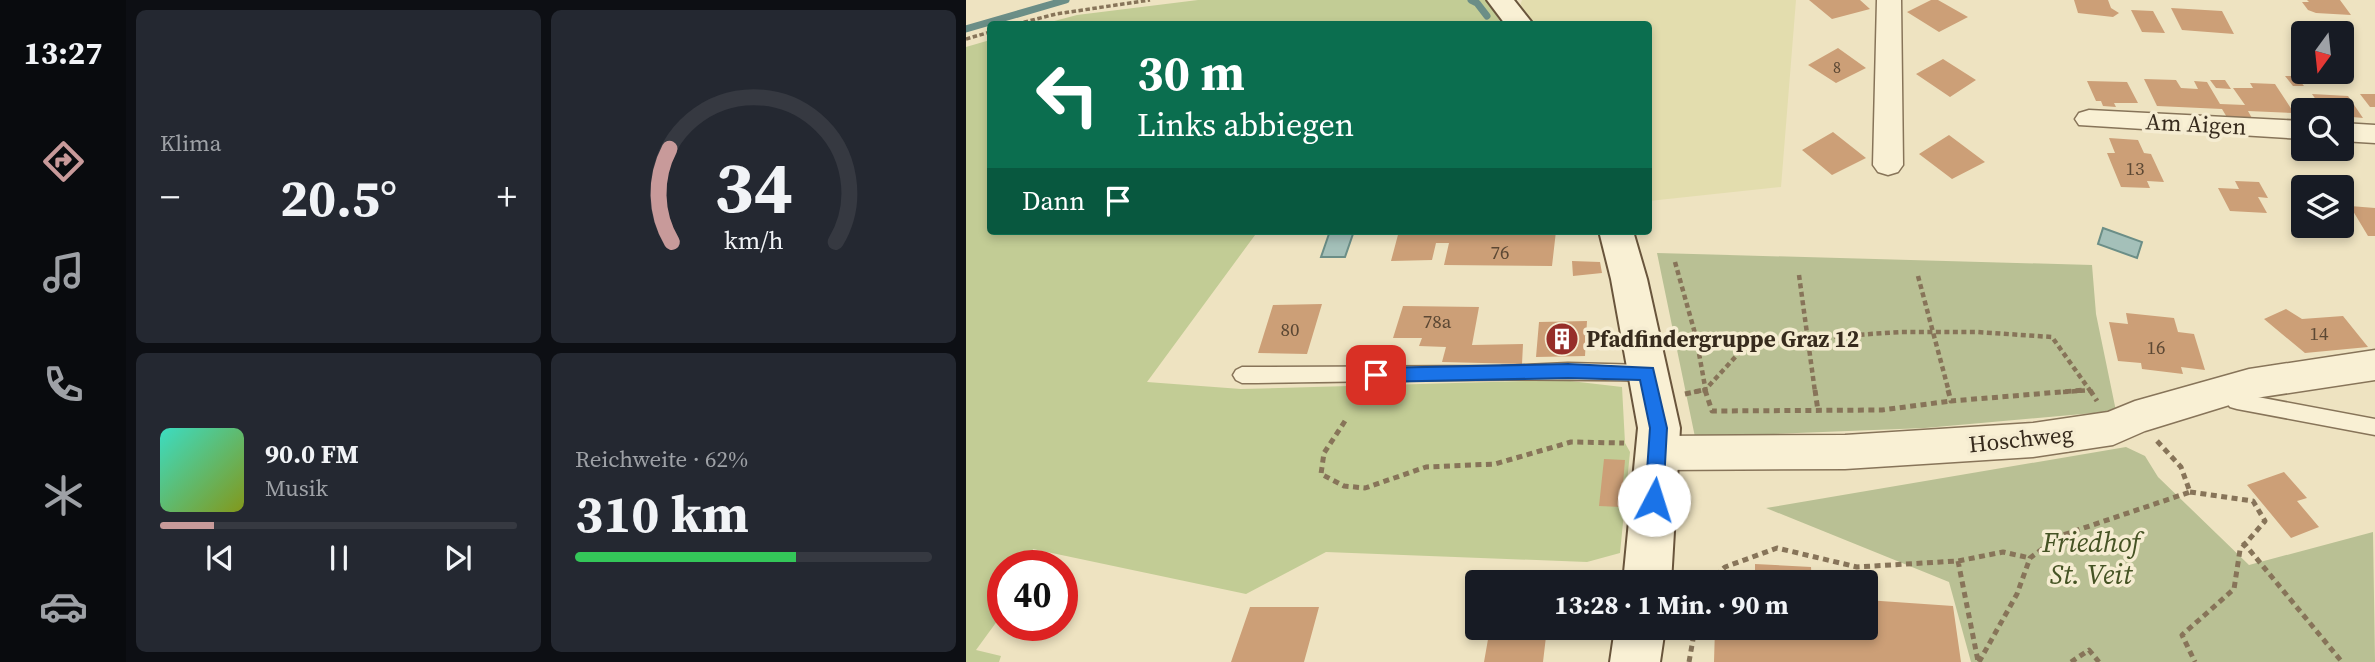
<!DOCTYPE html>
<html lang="de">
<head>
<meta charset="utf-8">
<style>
	:root { --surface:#171b24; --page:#242831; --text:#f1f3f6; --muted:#9ea1a6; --line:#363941; --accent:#c89a9a }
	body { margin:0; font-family:"Source Serif 4",serif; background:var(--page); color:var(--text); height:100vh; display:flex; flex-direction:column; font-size:26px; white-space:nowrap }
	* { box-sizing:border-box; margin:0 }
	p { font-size:23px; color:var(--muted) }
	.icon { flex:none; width:38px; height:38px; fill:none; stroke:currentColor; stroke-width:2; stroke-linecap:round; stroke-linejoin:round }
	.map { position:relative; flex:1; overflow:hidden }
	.sheet { display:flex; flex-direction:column; gap:10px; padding:10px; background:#0d0f14; width:840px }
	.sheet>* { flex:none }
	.hud { position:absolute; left:21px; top:21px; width:665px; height:214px; border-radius:7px; box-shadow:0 4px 10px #0003; background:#0b6e4f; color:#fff; overflow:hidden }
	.needle { width:46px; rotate:195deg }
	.controls { position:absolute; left:1325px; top:21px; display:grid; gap:14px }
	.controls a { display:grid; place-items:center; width:63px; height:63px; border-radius:7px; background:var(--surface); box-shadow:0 4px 10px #0003; font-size:35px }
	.speed { position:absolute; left:21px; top:550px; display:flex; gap:14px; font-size:35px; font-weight:700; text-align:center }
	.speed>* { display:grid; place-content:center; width:91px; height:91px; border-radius:50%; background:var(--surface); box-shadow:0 4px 10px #0003; line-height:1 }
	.speed .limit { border:10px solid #d22; background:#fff; color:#111 }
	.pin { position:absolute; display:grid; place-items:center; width:60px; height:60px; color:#fff; margin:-30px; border-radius:14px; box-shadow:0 4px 10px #0006 }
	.me { position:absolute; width:77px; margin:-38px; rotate:5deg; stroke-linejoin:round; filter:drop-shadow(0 0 5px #0008) }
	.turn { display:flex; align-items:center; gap:24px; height:147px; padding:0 35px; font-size:32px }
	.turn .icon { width:91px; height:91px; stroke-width:2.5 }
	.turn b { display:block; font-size:49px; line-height:60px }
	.then { display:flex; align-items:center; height:66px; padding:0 35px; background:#0003; gap:14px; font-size:26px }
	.big { font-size:52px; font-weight:700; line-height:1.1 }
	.sheet .tile { flex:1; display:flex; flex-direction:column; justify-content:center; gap:10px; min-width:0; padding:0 24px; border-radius:10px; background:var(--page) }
	.sheet .dial { align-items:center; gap:0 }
	.dial svg { height:182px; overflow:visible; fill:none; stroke:var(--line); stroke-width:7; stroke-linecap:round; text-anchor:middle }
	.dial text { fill:var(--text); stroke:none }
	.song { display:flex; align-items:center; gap:21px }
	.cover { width:84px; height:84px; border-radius:10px; background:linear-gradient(135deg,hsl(170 70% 55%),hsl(70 70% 35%)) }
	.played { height:7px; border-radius:4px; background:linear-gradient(90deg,var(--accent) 15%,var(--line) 15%) }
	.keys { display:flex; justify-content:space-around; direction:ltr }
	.heat { display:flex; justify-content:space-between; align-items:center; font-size:38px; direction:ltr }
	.charge { height:10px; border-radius:5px; background:linear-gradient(90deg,#34c759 62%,var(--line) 0) }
	.sheet .tiles { flex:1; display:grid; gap:10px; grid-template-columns:repeat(2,1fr) }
	.trip { position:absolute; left:499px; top:570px; width:413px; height:70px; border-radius:7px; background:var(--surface); box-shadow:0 4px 10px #0003; font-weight:700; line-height:70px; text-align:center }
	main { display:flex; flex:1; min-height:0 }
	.tabs { display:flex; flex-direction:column; width:126px; justify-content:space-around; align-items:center; background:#090b0e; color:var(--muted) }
	.tabs .icon { width:49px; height:49px }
	.tabs .selected { color:var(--accent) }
	.tabs b { font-size:32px; color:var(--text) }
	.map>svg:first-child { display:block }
	.farmland { fill:#e3ddae }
	.green { fill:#c2cc95 }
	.cemetery { fill:#b9c094 }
	.water { fill:#a4c0b9; stroke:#6b8e87; stroke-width:2 }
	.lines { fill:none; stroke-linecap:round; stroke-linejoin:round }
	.stream { stroke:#6b8e87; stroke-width:7 }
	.building { fill:#cc9f77 }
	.lane-casing { stroke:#877459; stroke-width:3 }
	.street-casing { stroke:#877459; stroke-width:3 }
	.secondary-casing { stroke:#69553c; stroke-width:4 }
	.path-far2 { stroke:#877459; stroke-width:3.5; stroke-dasharray:4.5 2.5; stroke-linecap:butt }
	.path-far1 { stroke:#877459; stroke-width:4.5; stroke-dasharray:5 3.5; stroke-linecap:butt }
	.path { stroke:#877459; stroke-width:5; stroke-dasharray:6 4.5; stroke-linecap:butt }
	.lane { fill:#f9f0d4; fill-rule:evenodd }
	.street { fill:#f9f0d4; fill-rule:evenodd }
	.secondary { fill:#f9f0d4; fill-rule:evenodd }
	.route { fill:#1a73e8; stroke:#114b97; stroke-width:2 }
	.labels { text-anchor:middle; stroke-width:7; stroke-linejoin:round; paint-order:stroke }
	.far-number-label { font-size:16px; fill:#5c4834 }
	.number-label { font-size:19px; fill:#5c4834 }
	.street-label { font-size:23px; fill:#372b1d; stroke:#f5ecd1 }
	.poi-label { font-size:23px; font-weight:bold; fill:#372b1d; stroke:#f5ecd1; text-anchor:start }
	.near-park-label { font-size:28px; font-style:italic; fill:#455324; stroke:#f5ecd1 }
</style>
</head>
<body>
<main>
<nav class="tabs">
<b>13:27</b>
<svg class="icon selected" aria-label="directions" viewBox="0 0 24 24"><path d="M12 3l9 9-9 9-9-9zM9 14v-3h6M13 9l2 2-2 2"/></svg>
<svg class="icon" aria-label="music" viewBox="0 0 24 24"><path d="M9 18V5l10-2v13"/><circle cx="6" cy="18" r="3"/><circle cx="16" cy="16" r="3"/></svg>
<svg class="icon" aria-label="phone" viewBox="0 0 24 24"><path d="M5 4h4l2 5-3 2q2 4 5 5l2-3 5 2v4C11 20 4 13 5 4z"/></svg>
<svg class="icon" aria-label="climate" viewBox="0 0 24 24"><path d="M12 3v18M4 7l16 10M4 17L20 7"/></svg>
<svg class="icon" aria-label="car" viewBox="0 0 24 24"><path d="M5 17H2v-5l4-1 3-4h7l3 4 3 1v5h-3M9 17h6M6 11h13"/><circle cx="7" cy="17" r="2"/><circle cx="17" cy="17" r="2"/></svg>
</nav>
<section class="sheet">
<div class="tiles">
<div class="tile"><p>Klima</p>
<div class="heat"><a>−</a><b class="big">20.5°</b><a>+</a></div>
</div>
<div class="tile dial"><svg viewBox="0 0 100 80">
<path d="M14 69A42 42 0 1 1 86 69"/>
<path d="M14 69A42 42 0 0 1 13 28" stroke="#c89a9a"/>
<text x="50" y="56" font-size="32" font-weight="700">34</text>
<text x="50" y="72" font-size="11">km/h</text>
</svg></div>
<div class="tile">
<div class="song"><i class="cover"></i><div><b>90.0 FM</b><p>Musik</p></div></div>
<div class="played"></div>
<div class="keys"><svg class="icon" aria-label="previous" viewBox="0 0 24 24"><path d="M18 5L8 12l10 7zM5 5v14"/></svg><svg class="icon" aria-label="pause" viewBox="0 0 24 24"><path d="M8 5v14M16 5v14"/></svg><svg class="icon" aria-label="next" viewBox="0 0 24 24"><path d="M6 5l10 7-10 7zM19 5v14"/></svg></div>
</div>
<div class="tile"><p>Reichweite · 62%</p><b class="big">310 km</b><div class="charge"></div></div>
</div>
</section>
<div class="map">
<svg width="1409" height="662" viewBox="0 0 1409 662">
	<rect width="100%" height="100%" fill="#eee3c1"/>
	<path class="farmland" d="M556,0H830L815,187L683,201L682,24H569L554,6Z"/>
	<path class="green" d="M232,0H520L536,24H77L111,15Z
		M24,40V231H292L181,382L275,389L596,380L656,387L659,443L664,452L654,553L621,562L360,552L280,594L67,549L61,565H37V613L10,650L35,656L33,662H0V47Z"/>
	<path class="cemetery" d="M691,253L1126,265L1130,314L1150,411L959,428L729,437Z
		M1160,447L1179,456L1192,477L1283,565L1407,532L1409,662H1005L983,582L800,508Z"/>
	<path class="water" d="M1137,228L1176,242L1171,258L1132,244Z
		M364,231H388L379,257H355Z"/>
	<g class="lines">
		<path class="stream" d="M505,0L511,3L521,16
			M0,29L100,0"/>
	</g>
	<path class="building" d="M843,0H894L904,9L866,19Z
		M965,0H972L1002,17L973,32L941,12Z
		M1108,0H1142L1145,8L1153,13L1147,17L1112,13Z
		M1341,0H1374L1385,15L1350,13L1342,10L1336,2H1343Z
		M1205,8L1256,11L1268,34L1216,30Z
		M1165,10L1187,11L1199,33L1176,32Z
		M872,48L900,68L870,83L842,65Z
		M977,59L1010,80L984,97L950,74Z
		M1319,76H1330L1338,86H1327Z
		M1178,79L1210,80L1215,88L1232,89L1228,81L1241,82L1254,104L1279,105L1267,88H1287L1284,83L1309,84L1328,113L1282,111L1287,120L1262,119L1256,109L1191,106Z
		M1244,80H1259L1265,89L1250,88Z
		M1121,81L1161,82L1172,103H1148L1150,107L1137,106L1135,101H1130Z
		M1346,94L1382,96L1397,118L1376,116V110H1357Z
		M1394,94H1409V107H1404Z
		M867,132L900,158L866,175L836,150Z
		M983,135L1019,162L986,179L953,154Z
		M1143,138L1172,140L1178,153L1185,154L1198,182L1181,181L1184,188L1155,187L1141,153H1149Z
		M1269,181L1293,182L1302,198L1292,197L1301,213L1264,211L1252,188L1273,189Z
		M1384,206L1409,208V236H1402Z
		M433,231H590L586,266L478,265L483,243H470L466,260L425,261Z
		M606,261L634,262L636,273L607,276Z
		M356,304L341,354L292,353L307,305Z
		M437,306L513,307L506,345L557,344L556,364L476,362L480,347L453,346L456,338H427Z
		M1320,309L1336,319L1377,316L1402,347L1339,353L1298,319Z
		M1160,313L1208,318L1212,332L1228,334L1239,370L1215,367L1217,374L1176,369L1175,363L1152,361L1143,322L1162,324Z
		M621,321L619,356L570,357L573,322Z
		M638,459L659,460L655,507L633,506Z
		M1318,472L1341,498L1331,501L1353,527L1325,538L1281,485Z
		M789,564L845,567L846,583H789Z
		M900,600L987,606L995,662H748L749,628H900Z
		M284,607H353L338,662H265Z
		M524,628H581L577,662H518Z"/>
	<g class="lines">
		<defs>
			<path id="lane" d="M602,363L681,365L687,368L690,373L687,378L681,381C546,377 411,382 276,383L270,380L267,375L270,370L276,367L535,366Z
				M1261,383L1276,394L1409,419V435L1271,409L1264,407L1252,391L1254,385Z"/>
			<path id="street" d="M911,0H935L937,165L932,172L922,175L912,172L907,165Z
				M1123,110L1337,121V139L1113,125L1109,119L1113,113Z
				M1376,123L1409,125V143L1376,141Z
				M1409,350V380L1283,399L1179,431L1147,445L1067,457L879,469L692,470L678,465L672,453L678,441L692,436L879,435L1067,423L1142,412L1169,401L1283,369Z"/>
			<path id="secondary" d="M521,0H548L567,24H539Z
				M633,231H667L681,279L714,428L705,583H657L672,428L645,279Z
				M649,628H699L694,662H644Z"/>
		</defs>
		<use href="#lane" class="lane-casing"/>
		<use href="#street" class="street-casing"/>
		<use href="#secondary" class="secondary-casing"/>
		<path class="path-far2" d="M51,24L90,14L184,0
			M0,39L24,32"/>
		<path class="path-far1" d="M709,262L730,337L783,342
			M833,275L849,392
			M952,276L983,392
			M730,337L740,392
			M728,392L739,390L783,342L935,332H1011L1086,337L1125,392
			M1097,392L1125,390"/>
		<path class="path" d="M739,390L746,411L916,410L985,401
			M849,390L852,411
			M982,390L985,401L1119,390
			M1124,390L1131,401
			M719,394L737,390
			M379,421L358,453L355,474L378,486L399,488L460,467L529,464L605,442L658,443
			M1224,492L1287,501L1299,521L1274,550L1268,589L1216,635L1229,662
			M1277,542L1376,662
			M992,561L1012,661
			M742,583L759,567L811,548L891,567L992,561L1037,552L1064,558
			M723,662L729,628
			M1013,662L1051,594L1064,558L1094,536L1224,492L1215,467L1191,441
			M1105,662L1123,650L1133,662"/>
		<use href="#lane" class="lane"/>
		<use href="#street" class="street"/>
		<use href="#secondary" class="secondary"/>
	</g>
	<path class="route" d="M602,364L687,368L701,428L697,500L694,506L688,509L681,506L679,500L684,428L674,380L602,378L410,382L405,380L402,375L405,370L410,368Z"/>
	<defs>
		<symbol id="building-disc" viewBox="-11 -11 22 22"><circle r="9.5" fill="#962e29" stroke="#f5ecd1"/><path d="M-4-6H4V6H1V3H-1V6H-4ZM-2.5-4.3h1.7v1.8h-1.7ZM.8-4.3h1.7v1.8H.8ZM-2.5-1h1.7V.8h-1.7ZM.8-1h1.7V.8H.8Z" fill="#fff"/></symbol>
	</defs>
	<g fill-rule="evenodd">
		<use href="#building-disc" x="577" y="320" width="38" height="38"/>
	</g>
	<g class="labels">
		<g class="far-number-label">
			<text x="871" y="73">8</text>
		</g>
		<g class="number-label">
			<text x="1169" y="175">13</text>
			<text x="534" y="259">76</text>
			<text x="471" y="328">78a</text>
			<text x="324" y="336">80</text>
			<text x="1353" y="340">14</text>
			<text x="1190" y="354">16</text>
		</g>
		<g class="street-label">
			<text transform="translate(1230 124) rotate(3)" y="8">Am Aigen</text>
			<text transform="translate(1055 439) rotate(-6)" y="8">Hoschweg</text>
		</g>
		<g class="poi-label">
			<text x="620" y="347">Pfadfindergruppe Graz 12</text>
		</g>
		<g class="near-park-label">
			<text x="1125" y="552">Friedhof<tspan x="1125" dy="32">St. Veit</tspan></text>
		</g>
	</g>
</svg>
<div class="controls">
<a><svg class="needle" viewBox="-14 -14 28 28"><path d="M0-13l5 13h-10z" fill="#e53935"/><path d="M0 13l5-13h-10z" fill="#9ea1a6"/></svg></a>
<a><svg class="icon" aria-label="search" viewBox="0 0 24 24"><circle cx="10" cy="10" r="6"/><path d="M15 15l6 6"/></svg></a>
<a><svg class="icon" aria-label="layers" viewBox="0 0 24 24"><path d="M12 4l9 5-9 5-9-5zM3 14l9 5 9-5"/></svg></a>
</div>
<div class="speed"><div class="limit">40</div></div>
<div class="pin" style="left:410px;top:375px;background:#d93025"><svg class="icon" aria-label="arrive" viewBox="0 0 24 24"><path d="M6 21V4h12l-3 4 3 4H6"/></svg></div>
<svg class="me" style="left:688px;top:500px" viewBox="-20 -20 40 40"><circle r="19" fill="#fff"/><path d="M0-13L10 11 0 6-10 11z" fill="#1a73e8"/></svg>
<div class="trip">13:28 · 1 Min. · 90 m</div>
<div class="hud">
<div class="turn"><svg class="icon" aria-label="left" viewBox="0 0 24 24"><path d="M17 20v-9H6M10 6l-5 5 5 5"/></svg><div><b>30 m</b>Links abbiegen</div></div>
<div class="then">Dann<svg class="icon" aria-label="arrive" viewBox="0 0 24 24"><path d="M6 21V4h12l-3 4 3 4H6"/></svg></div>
</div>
</div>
</main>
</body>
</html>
